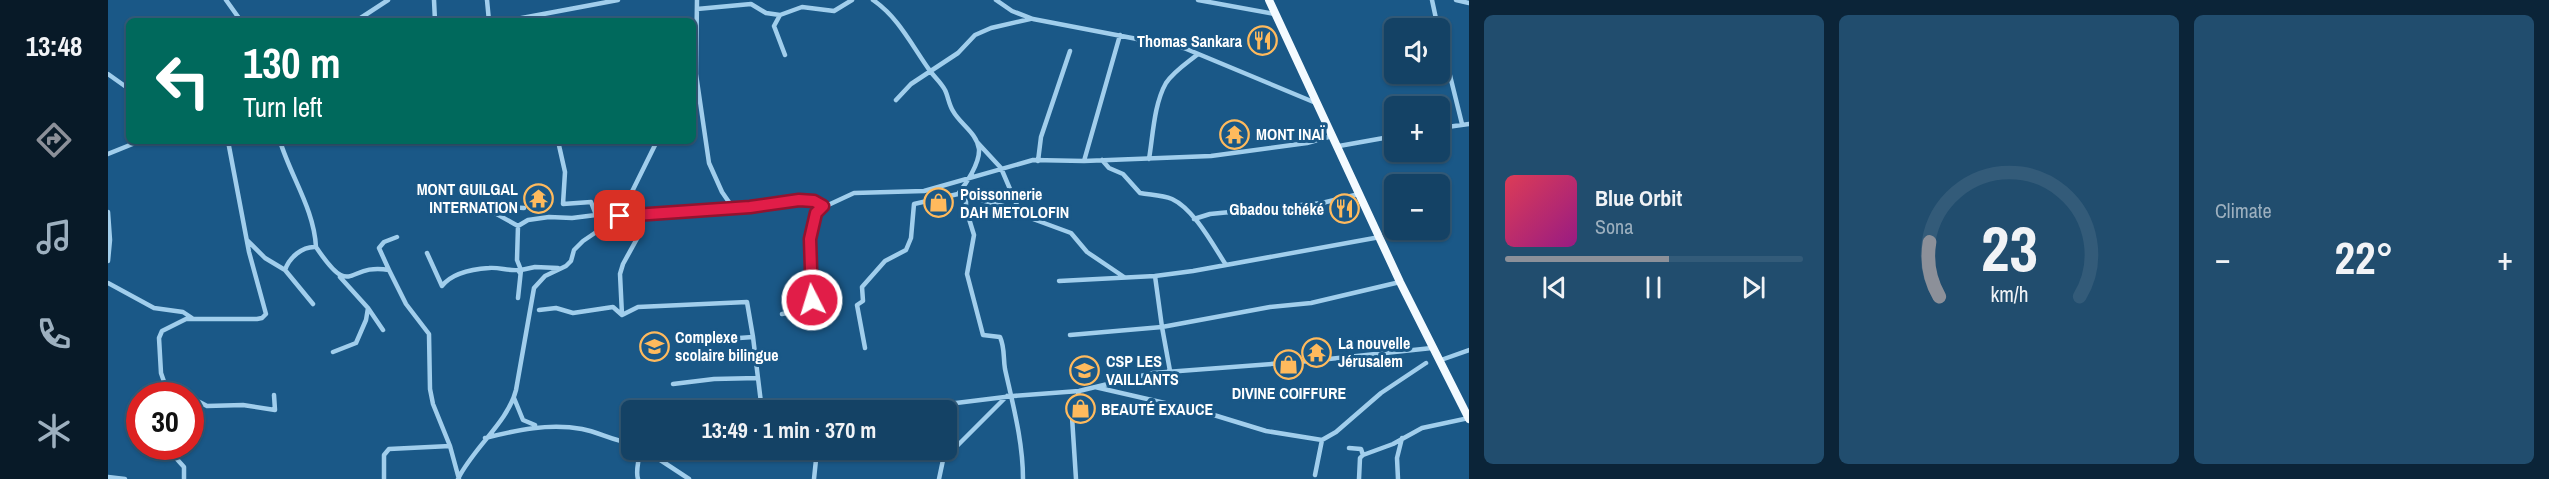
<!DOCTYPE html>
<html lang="en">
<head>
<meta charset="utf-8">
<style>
	:root { --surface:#144265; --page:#214d6e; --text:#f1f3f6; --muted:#9db0bf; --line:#335b79; --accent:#8c9099 }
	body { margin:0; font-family:"Archivo Narrow",sans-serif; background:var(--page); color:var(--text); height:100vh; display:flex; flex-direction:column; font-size:22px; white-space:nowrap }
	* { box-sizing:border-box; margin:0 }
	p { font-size:20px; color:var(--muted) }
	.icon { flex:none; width:33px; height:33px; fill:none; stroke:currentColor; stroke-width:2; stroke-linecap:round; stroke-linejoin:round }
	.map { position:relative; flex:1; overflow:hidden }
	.side { display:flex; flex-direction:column; gap:15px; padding:15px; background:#0b2438; width:1080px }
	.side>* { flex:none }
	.banner { position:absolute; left:18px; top:18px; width:570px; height:126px; border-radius:9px; box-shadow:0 2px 4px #0004,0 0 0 2px var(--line); background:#00695c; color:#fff; overflow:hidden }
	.tools { position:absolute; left:1276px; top:18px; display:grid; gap:12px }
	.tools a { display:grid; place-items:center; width:66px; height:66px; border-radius:9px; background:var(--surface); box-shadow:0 2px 4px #0004,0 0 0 2px var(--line); font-size:30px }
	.speed { position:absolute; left:18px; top:382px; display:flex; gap:12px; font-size:30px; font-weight:700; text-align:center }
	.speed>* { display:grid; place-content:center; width:78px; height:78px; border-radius:50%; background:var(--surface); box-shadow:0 2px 4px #0004,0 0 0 2px var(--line); line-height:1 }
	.speed .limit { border:9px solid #d22; background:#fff; color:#111 }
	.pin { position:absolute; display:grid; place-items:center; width:51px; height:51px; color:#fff; margin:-26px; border-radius:12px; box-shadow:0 3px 9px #0006 }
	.me { position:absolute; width:66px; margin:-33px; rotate:355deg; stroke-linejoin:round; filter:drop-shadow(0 0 4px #0008) }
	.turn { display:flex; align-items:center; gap:21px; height:126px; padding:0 18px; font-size:27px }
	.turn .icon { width:78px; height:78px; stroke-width:2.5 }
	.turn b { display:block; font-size:42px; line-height:51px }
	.big { font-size:45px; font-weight:700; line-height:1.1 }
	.side .tile { flex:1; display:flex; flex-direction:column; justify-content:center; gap:9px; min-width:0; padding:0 21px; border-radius:9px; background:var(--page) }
	.side .dial { align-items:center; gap:0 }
	.dial svg { height:156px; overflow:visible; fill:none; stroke:var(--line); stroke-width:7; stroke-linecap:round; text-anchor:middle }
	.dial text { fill:var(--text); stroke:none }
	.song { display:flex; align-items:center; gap:18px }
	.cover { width:72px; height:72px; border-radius:9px; background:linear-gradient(135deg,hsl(350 70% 55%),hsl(310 70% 35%)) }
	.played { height:6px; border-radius:3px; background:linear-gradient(90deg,var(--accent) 55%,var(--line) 55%) }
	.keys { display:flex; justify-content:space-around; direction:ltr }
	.heat { display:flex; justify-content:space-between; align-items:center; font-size:33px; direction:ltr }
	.side .tiles { flex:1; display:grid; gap:15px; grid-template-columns:repeat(3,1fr) }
	.trip { position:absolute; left:513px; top:400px; width:336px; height:60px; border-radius:9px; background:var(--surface); box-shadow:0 2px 4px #0004,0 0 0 2px var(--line); font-weight:700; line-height:60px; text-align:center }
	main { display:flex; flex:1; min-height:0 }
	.dock { display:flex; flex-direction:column; width:108px; justify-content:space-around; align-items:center; background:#081a28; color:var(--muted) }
	.dock .icon { width:42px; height:42px }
	.dock .active { color:var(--accent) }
	.dock b { font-size:27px; color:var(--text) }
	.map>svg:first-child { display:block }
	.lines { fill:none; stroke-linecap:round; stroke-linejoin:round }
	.minor { stroke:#a1ceec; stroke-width:4.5 }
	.trunk { stroke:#f3faff; stroke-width:8 }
	.route-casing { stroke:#92132f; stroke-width:15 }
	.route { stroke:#e11d48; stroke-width:10 }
	.labels { text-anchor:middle; stroke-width:6; stroke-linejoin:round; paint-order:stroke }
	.poi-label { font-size:16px; font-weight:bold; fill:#fff; stroke:#1a5887; text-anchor:start }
</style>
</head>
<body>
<main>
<nav class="dock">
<b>13:48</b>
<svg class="icon active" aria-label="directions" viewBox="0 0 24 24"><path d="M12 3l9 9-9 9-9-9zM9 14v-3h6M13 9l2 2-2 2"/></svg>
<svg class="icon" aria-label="music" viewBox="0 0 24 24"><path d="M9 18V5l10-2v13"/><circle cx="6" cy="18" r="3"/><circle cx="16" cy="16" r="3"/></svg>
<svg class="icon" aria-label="phone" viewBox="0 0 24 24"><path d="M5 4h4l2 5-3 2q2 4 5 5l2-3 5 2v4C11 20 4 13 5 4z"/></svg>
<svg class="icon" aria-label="climate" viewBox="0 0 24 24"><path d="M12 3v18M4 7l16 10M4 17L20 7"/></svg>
</nav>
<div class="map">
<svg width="1361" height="479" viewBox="0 0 1361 479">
	<rect width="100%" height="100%" fill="#1a5887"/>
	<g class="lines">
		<path class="minor" d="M118,0L133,21
			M326,0L327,21
			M379,0L381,21
			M589,0L588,74L601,163L614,192L625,208
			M888,0L904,11L925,19L1076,48L1208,103
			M1090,0L1167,14
			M1324,0L1330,28
			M1348,0L1361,3
			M589,9L643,4L658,13L672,15L694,7L726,11L744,0
			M672,15L666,26L677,55
			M248,21L280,0
			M398,21L510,0
			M1332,35L1354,124
			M0,74L21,89
			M788,100L803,84L850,53L867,35L883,28L922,19
			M1332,128L1361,124
			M172,141C183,177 206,209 208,247
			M450,141L457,172L455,204L483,202L488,215
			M869,142L893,168L911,210
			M1231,146L1287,136
			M0,154L32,141
			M1041,159C1045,135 1046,104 1058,83C1066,71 1079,63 1090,54
			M994,160L1001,168L1015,174L1032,193C1043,195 1054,195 1064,199C1086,209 1105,245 1118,265
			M930,161L933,137L962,51
			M976,161L1012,35
			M850,194L911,210L925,219L963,233L979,252L1016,277
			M858,197V209L866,235L859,274L875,335L892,337C897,348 895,357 897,369C905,405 915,442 915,479
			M0,212L2,240L0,261
			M1086,219L1102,214L1214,203L1251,194
			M410,226L376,207L392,205V209L400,207L416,208
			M139,240L157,258L177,270L205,304
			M319,253L334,286C344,273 366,269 381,268C391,267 400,271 410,270L412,273
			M450,268L427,267L413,270L409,260L410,226L420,220L441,217L464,218L488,215L512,216L642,207L691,200H703L718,206L746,193L816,191L925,160L976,161L1103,156L1199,143L1224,136
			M177,270C181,258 194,246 208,247C245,302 238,262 281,270L298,304L321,334L322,389L325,404L342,446L351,479
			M281,270L271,248L276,242L289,237
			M232,277L260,308L275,330
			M951,281L1047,276L1085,271L1272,237
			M0,283L46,308L75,312L84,318
			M410,298L413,270
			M431,310L448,308L465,313L505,307L514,315L530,307L639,302L645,337
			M674,314L695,310L704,300L702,239L708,213L715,206
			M514,315L512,274L515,264L531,235L533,214
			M962,335L1054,327L1047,276
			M589,341L645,337L654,411
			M757,348L749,305L755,301L754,287L777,261L798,250L803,238L806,204L850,194C858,184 872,163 871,149C869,133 852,124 845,111C841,105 840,96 837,90C832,81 825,76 820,68C803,44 790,17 765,0
			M225,352L248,343L258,320L260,308
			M1333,360L1361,350
			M1062,371L1054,327L1162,307L1203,303L1292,282
			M565,384L606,379L650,378
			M987,387L1096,412L1158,431L1214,440L1228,432L1273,393L1318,363
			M59,390H65L79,396
			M61,396L53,373L51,338L54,331L78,319H149L154,318L158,314L141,252L120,141
			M82,397L99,406L135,405L167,410L166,395
			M406,398L415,420L427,425
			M783,411L905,396L971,391L1045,373L1202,361L1324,348
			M377,438C409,430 441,423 474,429C491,432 507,442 524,443
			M64,447L67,457L76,467V479
			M1241,448L1253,449L1255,455
			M537,450L581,479
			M1207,475L1214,440
			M0,477L17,479
			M276,479V455L281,449L342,446
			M350,479C365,448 400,422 408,390L426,288L437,276L458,266L463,261L466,250L475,241L512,216L549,141
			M530,479C527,470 532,460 531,450
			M706,479L709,450
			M831,479L835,460L899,396
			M968,479L964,417L971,391
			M1251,479L1252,458L1255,455L1285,444L1314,428L1361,418
			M1290,479L1289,458L1294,438"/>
		<path class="trunk" d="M1161,0L1292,282L1361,419"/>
	</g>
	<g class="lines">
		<defs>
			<path id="route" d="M512,216L642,207L691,200L706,201L715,206L708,213L702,239L704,300"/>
		</defs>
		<use href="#route" class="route-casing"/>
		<use href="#route" class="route"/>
	</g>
	<defs>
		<symbol id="restaurant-ring" viewBox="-11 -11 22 22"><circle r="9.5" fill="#1a5887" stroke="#ffba5d" stroke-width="1.5"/><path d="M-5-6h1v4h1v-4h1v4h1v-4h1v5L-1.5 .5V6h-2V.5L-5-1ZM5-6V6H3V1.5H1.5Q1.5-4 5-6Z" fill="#ffba5d"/></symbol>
		<symbol id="temple-ring" viewBox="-11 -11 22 22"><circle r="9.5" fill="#1a5887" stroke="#ffba5d" stroke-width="1.5"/><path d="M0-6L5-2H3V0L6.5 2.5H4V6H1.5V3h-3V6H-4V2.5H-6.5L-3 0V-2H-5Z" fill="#ffba5d"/></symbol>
		<symbol id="shop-ring" viewBox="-11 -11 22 22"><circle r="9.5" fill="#1a5887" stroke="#ffba5d" stroke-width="1.5"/><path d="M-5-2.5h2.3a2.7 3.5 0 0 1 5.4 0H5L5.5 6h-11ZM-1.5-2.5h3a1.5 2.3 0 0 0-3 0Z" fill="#ffba5d"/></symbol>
		<symbol id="school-ring" viewBox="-11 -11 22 22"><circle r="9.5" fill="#1a5887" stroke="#ffba5d" stroke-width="1.5"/><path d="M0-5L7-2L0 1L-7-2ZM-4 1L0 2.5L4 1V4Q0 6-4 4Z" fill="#ffba5d"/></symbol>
	</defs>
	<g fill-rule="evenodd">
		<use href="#restaurant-ring" x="1138" y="24" width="33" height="33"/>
		<use href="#temple-ring" x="1110" y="118" width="33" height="33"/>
		<use href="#temple-ring" x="414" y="182" width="33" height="33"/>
		<use href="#shop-ring" x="814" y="186" width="33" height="33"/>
		<use href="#restaurant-ring" x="1220" y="192" width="33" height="33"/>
		<use href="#school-ring" x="530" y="330" width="33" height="33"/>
		<use href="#temple-ring" x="1192" y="336" width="33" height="33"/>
		<use href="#shop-ring" x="1164" y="348" width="33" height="33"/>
		<use href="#school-ring" x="960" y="354" width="33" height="33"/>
		<use href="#shop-ring" x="956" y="392" width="33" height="33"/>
	</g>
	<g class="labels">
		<g class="poi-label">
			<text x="1134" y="47" text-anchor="end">Thomas Sankara</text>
			<text x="1148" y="140">MONT INAÏ</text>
			<text x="410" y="195" text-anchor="end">MONT GUILGAL<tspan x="410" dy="18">INTERNATION</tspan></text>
			<text x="852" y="200">Poissonnerie<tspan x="852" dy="18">DAH METOLOFIN</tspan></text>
			<text x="1216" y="215" text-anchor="end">Gbadou tchéké</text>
			<text x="567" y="343">Complexe<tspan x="567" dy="18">scolaire bilingue</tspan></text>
			<text x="1230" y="349">La nouvelle<tspan x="1230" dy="18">Jérusalem</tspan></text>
			<text x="998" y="367">CSP LES<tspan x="998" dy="18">VAILLANTS</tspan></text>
			<text x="1181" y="399" text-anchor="middle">DIVINE COIFFURE</text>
			<text x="993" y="415">BEAUTÉ EXAUCE</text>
		</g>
	</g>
</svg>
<div class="tools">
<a><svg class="icon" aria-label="sound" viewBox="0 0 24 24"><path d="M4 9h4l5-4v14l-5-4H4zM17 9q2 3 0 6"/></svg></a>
<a>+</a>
<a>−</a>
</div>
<div class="speed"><div class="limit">30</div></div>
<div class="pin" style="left:512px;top:216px;background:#d93025"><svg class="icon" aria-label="arrive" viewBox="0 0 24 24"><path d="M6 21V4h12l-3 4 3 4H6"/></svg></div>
<svg class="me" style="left:704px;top:300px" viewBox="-20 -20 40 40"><circle r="17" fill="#e11d48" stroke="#fff" stroke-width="3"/><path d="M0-11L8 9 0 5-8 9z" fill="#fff"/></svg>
<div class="trip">13:49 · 1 min · 370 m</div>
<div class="banner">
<div class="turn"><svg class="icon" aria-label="left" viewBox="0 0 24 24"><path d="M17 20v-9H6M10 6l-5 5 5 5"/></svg><div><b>130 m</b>Turn left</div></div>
</div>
</div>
<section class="side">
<div class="tiles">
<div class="tile">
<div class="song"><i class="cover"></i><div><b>Blue Orbit</b><p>Sona</p></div></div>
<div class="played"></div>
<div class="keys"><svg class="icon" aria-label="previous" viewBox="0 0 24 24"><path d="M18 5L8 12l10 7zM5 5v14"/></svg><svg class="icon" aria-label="pause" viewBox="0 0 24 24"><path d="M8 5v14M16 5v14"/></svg><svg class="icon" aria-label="next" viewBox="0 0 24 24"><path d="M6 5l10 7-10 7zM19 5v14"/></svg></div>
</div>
<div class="tile dial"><svg viewBox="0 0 100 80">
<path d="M14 69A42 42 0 1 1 86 69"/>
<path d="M14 69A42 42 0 0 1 9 41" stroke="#8c9099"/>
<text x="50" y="56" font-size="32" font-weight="700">23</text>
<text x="50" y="72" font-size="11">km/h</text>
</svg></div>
<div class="tile"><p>Climate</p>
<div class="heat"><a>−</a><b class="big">22°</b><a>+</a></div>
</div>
</div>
</section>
</main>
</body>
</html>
